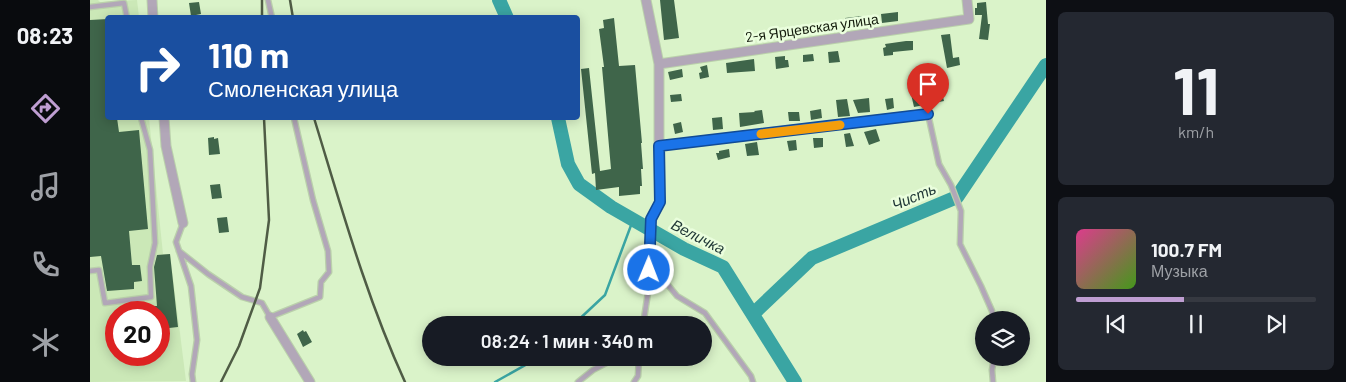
<!DOCTYPE html>
<html lang="ru">
<head>
<meta charset="utf-8">
<style>
	:root { --surface:#171b24; --page:#242831; --text:#f1f3f6; --muted:#9ea1a6; --line:#363941; --accent:#bf9ed2 }
	body { margin:0; font-family:Barlow,sans-serif; background:var(--page); color:var(--text); height:100vh; display:flex; flex-direction:column; font-size:19px; white-space:nowrap }
	* { box-sizing:border-box; margin:0 }
	p { font-size:16px; color:var(--muted) }
	.icon { flex:none; width:28px; height:28px; fill:none; stroke:currentColor; stroke-width:2; stroke-linecap:round; stroke-linejoin:round }
	.map { position:relative; flex:1; overflow:hidden }
	.sheet { display:flex; flex-direction:column; gap:12px; padding:12px; background:#0d0f14; width:300px }
	.sheet>* { flex:none }
	.top-card { position:absolute; left:15px; top:15px; width:475px; height:105px; border-radius:5px; box-shadow:0 2px 12px #0003; background:#1a4fa0; color:#fff; overflow:hidden }
	.controls { position:absolute; left:885px; top:311px; display:grid; gap:10px }
	.controls a { display:grid; place-items:center; width:55px; height:55px; border-radius:50%; background:var(--surface); box-shadow:0 2px 12px #0003; font-size:25px }
	.speed { position:absolute; left:15px; top:301px; display:flex; gap:10px; font-size:25px; font-weight:700; text-align:center }
	.speed>* { display:grid; place-content:center; width:65px; height:65px; border-radius:50%; background:var(--surface); box-shadow:0 2px 12px #0003; line-height:1 }
	.speed .limit { border:8px solid #d22; background:#fff; color:#111 }
	.pin { position:absolute; display:grid; place-items:center; width:42px; height:42px; color:#fff; margin:-51px -21px; border-radius:50% 50% 50% 0; rotate:-45deg; box-shadow:0 0 5px #0007 }
	.pin .icon { rotate:45deg }
	.me { position:absolute; width:55px; margin:-28px; rotate:1deg; stroke-linejoin:round; filter:drop-shadow(0 0 4px #0008) }
	.turn { display:flex; align-items:center; gap:18px; height:105px; padding:0 20px; font-size:22px }
	.turn .icon { width:65px; height:65px; stroke-width:2.5 }
	.turn b { display:block; font-size:35px; line-height:42px }
	.sheet .widget { flex:1; display:flex; flex-direction:column; justify-content:center; gap:8px; min-width:0; padding:0 18px; border-radius:8px; background:var(--page) }
	.sheet .dial { align-items:center; gap:0 }
	.dial b { font-size:65px; line-height:1 }
	.song { display:flex; align-items:center; gap:15px }
	.cover { width:60px; height:60px; border-radius:8px; background:linear-gradient(135deg,hsl(330 70% 55%),hsl(100 70% 35%)) }
	.played { height:5px; border-radius:2px; background:linear-gradient(90deg,var(--accent) 45%,var(--line) 45%) }
	.keys { display:flex; justify-content:space-around; direction:ltr }
	.trip { position:absolute; left:332px; top:316px; width:290px; height:50px; border-radius:25px; background:var(--surface); box-shadow:0 2px 12px #0003; font-weight:600; line-height:50px; text-align:center }
	main { display:flex; flex:1; min-height:0 }
	.tabs { display:flex; flex-direction:column; width:90px; justify-content:space-around; align-items:center; background:#090b0e; color:var(--muted) }
	.tabs .icon { width:35px; height:35px }
	.tabs .on { color:var(--accent) }
	.tabs b { font-size:22px; color:var(--text) }
	.map>svg:first-child { display:block }
	.built { fill:#cbe8b7; fill-rule:evenodd }
	.lines { fill:none; stroke-linecap:round; stroke-linejoin:round }
	.stream { stroke:#3aa5a3; stroke-width:2.5 }
	.river { stroke:#3aa5a3; stroke-width:14 }
	.building { fill:#3f654a }
	.service-casing { stroke:#bad0ab; stroke-width:7 }
	.minor-casing { stroke:#bad0ab; stroke-width:11 }
	.service { stroke:#b2a7b8; stroke-width:4.5 }
	.minor { stroke:#b2a7b8; stroke-width:9 }
	.rail { stroke:#4f5c45; stroke-width:2.5 }
	.route-casing { stroke:#114b97; stroke-width:12 }
	.route { stroke:#1a73e8; stroke-width:9 }
	.slow { stroke:#f59e0b; stroke-width:9 }
	.labels { text-anchor:middle; stroke-width:5; stroke-linejoin:round; paint-order:stroke }
	.street-label { font-size:14px; fill:#131b0c; stroke:#eafedd }
	.water-label { font-size:15px; font-style:italic; fill:#1d3534; stroke:#eafedd }
</style>
</head>
<body>
<main>
<nav class="tabs">
<b>08:23</b>
<svg class="icon on" aria-label="directions" viewBox="0 0 24 24"><path d="M12 3l9 9-9 9-9-9zM9 14v-3h6M13 9l2 2-2 2"/></svg>
<svg class="icon" aria-label="music" viewBox="0 0 24 24"><path d="M9 18V5l10-2v13"/><circle cx="6" cy="18" r="3"/><circle cx="16" cy="16" r="3"/></svg>
<svg class="icon" aria-label="phone" viewBox="0 0 24 24"><path d="M5 4h4l2 5-3 2q2 4 5 5l2-3 5 2v4C11 20 4 13 5 4z"/></svg>
<svg class="icon" aria-label="climate" viewBox="0 0 24 24"><path d="M12 3v18M4 7l16 10M4 17L20 7"/></svg>
</nav>
<div class="map">
<svg width="956" height="382" viewBox="0 0 956 382">
	<rect width="100%" height="100%" fill="#daf3c9"/>
	<path class="built" d="M0,0H8L10,2L47,0L49,17L18,18V118H59L73,254H80L96,381L0,382ZM26,312H69V355H26Z"/>
	<g class="lines">
		<path class="stream" d="M483,325L515,295L543,220
			M405,382L448,358"/>
		<path class="river" d="M409,0L417,18
			M468,118L478,164L489,184L521,207L594,249L633,267L705,382
			M663,314L722,258L867,197L956,65"/>
	</g>
	<path class="building" d="M570,0H584L589,38L574,40Z
		M109,2L111,14L101,16L99,3Z
		M896,2L898,24H900L898,40L889,39L892,15H885V8H887V3Z
		M808,12V21L792,23L791,14Z
		M772,16L773,26L756,27L755,18Z
		M524,18L529,66L545,65L552,143H551L553,169H551L552,186H550V194L529,196V187L506,190L505,173L502,174L491,69L499,68L510,171L521,169L512,67H514L509,29L514,28L513,20Z
		M18,19V118H27L29,132L49,130L58,229L39,231L42,265H50L52,281L44,282V289L17,291L11,256L0,257V20Z
		M860,34L863,58L869,57L870,65L857,68L851,35Z
		M816,41H823V50L803,52V55L794,56L793,48L796,47L795,44Z
		M748,51L750,62L739,63L738,52Z
		M723,54L724,61L713,62V55Z
		M695,56V60H698L699,67L686,69L685,57Z
		M664,59L665,71L637,73L636,63Z
		M617,65L619,77L610,79L609,73L612,72L610,67Z
		M592,69L593,77L580,80L578,72Z
		M851,89L854,101L824,107L821,94L831,92L832,96L844,94L843,91Z
		M591,94L592,101L581,102L580,95Z
		M779,98L780,112L768,113L763,100Z
		M803,98L804,108L797,110L795,99Z
		M757,99L760,116L748,117L746,100Z
		M731,109L732,118L721,120L720,111Z
		M672,110L674,123L650,127L649,113L665,112L664,111Z
		M698,112H709L710,121H699Z
		M632,117L633,129L623,130L622,118Z
		M591,122L593,132L585,134L583,124Z
		M786,129L790,141L779,145L774,132Z
		M760,133L764,146L756,147L754,134Z
		M124,137V139L128,138L130,154L119,155L118,138Z
		M723,138H733V147L724,148Z
		M706,140L707,150L699,151L697,141Z
		M667,142L669,155L657,156L655,144Z
		M639,149L640,157L628,160L626,153H629V151Z
		M130,184L132,198L122,199L120,185Z
		M137,217L139,232L129,233L127,218Z
		M80,254L88,327L70,329L69,312H62L61,306H67L64,267L67,255Z
		M213,330L214,332L216,331L222,342L213,347L207,334Z"/>
	<g class="lines">
		<defs>
			<path id="service" d="M178,0L182,18
				M0,7L34,3L37,18
				M838,114L849,164L861,185L871,211L870,244L891,286L902,311L904,320
				M93,223L86,242L101,286L107,340L102,374L103,382
				M89,251L118,274L152,297L172,303L180,317L230,297L231,282L239,272L238,251L223,200L204,118
				M0,271L9,270L15,303L61,297L60,267L65,243L60,150L51,118
				M559,286L578,285L587,296L615,313L661,376L663,382
				M553,325L559,286L561,219L569,202V146
				M488,382L503,370L526,358
				M544,382L548,376L549,358
				M903,382L902,370L904,358"/>
			<path id="minor" d="M62,0L63,18
				M556,0L569,64V146L838,114
				M569,64L879,19L877,0
				M74,118L76,146L93,223
				M180,317L220,382"/>
		</defs>
		<use href="#service" class="service-casing"/>
		<use href="#minor" class="minor-casing"/>
		<use href="#service" class="service"/>
		<use href="#minor" class="minor"/>
		<path class="rail" d="M172,0V18
			M200,0L203,18
			M224,118C251,206 276,297 315,382
			M131,382L149,346L170,288L179,220L174,118"/>
	</g>
	<g class="lines">
		<defs>
			<path id="route" d="M559,270L561,219L570,202L569,146L838,114"/>
		</defs>
		<use href="#route" class="route-casing"/>
		<use href="#route" class="route"/>
		<path class="slow" d="M671,134L750,125"/>
	</g>
	<g class="labels">
		<g class="street-label">
			<text transform="translate(722 28) rotate(-8)" y="5">2-я Ярцевская улица</text>
		</g>
		<g class="water-label">
			<text transform="translate(824 197) rotate(-23)" y="5">Чисть</text>
			<text transform="translate(608 237) rotate(27)" y="5">Величка</text>
		</g>
	</g>
</svg>
<div class="controls">
<a><svg class="icon" aria-label="layers" viewBox="0 0 24 24"><path d="M12 4l9 5-9 5-9-5zM3 14l9 5 9-5"/></svg></a>
</div>
<div class="speed"><div class="limit">20</div></div>
<div class="pin" style="left:838px;top:114px;background:#d93025"><svg class="icon" aria-label="arrive" viewBox="0 0 24 24"><path d="M6 21V4h12l-3 4 3 4H6"/></svg></div>
<svg class="me" style="left:559px;top:270px" viewBox="-20 -20 40 40"><circle r="17" fill="#1a73e8" stroke="#fff" stroke-width="3"/><path d="M0-11L8 9 0 5-8 9z" fill="#fff"/></svg>
<div class="trip">08:24 · 1 мин · 340 m</div>
<div class="top-card">
<div class="turn"><svg class="icon" aria-label="right" viewBox="0 0 24 24"><path d="M7 20v-9h11M14 6l5 5-5 5"/></svg><div><b>110 m</b>Смоленская улица</div></div>
</div>
</div>
<section class="sheet">
<div class="widget dial"><b>11</b><p>km/h</p></div>
<div class="widget">
<div class="song"><i class="cover"></i><div><b>100.7 FM</b><p>Музыка</p></div></div>
<div class="played"></div>
<div class="keys"><svg class="icon" aria-label="previous" viewBox="0 0 24 24"><path d="M18 5L8 12l10 7zM5 5v14"/></svg><svg class="icon" aria-label="pause" viewBox="0 0 24 24"><path d="M8 5v14M16 5v14"/></svg><svg class="icon" aria-label="next" viewBox="0 0 24 24"><path d="M6 5l10 7-10 7zM19 5v14"/></svg></div>
</div>
</section>
</main>
</body>
</html>
